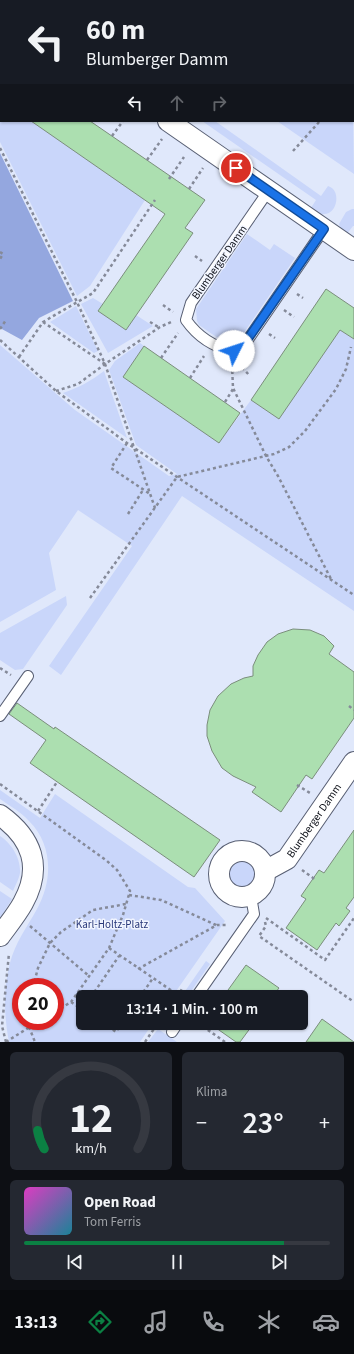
<!DOCTYPE html>
<html lang="de">
<head>
<meta charset="utf-8">
<style>
	:root { --surface:#171b24; --page:#242831; --text:#f1f3f6; --muted:#9ea1a6; --line:#363941; --accent:#0b8043 }
	body { margin:0; font-family:"Source Sans 3",sans-serif; background:var(--page); color:var(--text); height:100vh; display:flex; flex-direction:column; font-size:15px; white-space:nowrap }
	* { box-sizing:border-box; margin:0 }
	p { font-size:13px; color:var(--muted) }
	.icon { flex:none; width:22px; height:22px; fill:none; stroke:currentColor; stroke-width:2; stroke-linecap:round; stroke-linejoin:round }
	.map { position:relative; height:1042px; overflow:hidden }
	.side { display:flex; flex-direction:column; gap:10px; padding:10px; background:#0d0f14; flex:1 }
	.side>* { flex:none }
	.top-card { position:absolute; left:0px; top:0px; width:354px; height:122px; box-shadow:0 1px 3px #0004; background:#171b24; color:var(--text); overflow:hidden }
	.speed { position:absolute; left:12px; top:978px; display:flex; gap:8px; font-size:20px; font-weight:700; text-align:center }
	.speed>* { display:grid; place-content:center; width:52px; height:52px; border-radius:50%; background:var(--surface); box-shadow:0 1px 3px #0004; line-height:1 }
	.speed .limit { border:6px solid #d22; background:#fff; color:#111 }
	.pin { position:absolute; display:grid; place-items:center; width:34px; height:34px; color:#fff; margin:-17px; border:2px solid #fff; border-radius:50%; box-shadow:0 1px 4px #0007 }
	.me { position:absolute; width:44px; margin:-22px; rotate:49deg; stroke-linejoin:round; filter:drop-shadow(0 0 3px #0008) }
	.turn { display:flex; align-items:center; gap:14px; height:84px; padding:0 20px; font-size:18px }
	.turn .icon { width:52px; height:52px; stroke-width:2.5 }
	.turn b { display:block; font-size:28px; line-height:34px }
	.lanes { display:flex; align-items:center; height:38px; padding:0 20px; background:#0003; justify-content:center; gap:20px; direction:ltr }
	.lanes .off { opacity:.35 }
	.big { font-size:30px; font-weight:600; line-height:1.1 }
	.side .card { flex:1; display:flex; flex-direction:column; justify-content:center; gap:6px; min-width:0; padding:0 14px; border-radius:6px; background:var(--page) }
	.side .dial { align-items:center; gap:0 }
	.dial svg { height:104px; overflow:visible; fill:none; stroke:var(--line); stroke-width:7; stroke-linecap:round; text-anchor:middle }
	.dial text { fill:var(--text); stroke:none }
	.song { display:flex; align-items:center; gap:12px }
	.cover { width:48px; height:48px; border-radius:6px; background:linear-gradient(135deg,hsl(310 70% 55%),hsl(190 70% 35%)) }
	.played { height:4px; border-radius:2px; background:linear-gradient(90deg,var(--accent) 85%,var(--line) 85%) }
	.keys { display:flex; justify-content:space-around; direction:ltr }
	.heat { display:flex; justify-content:space-between; align-items:center; font-size:22px; direction:ltr }
	.side .tiles { flex:1; display:grid; gap:10px; grid-template-columns:1fr 1fr }
	.card:last-child { grid-column:span 2 }
	.trip { position:absolute; left:76px; top:990px; width:232px; height:40px; border-radius:6px; background:var(--surface); box-shadow:0 1px 3px #0004; font-weight:600; line-height:40px; text-align:center }
	.dock { display:flex; height:64px; justify-content:space-around; align-items:center; background:#090b0e; color:var(--muted) }
	.dock .icon { width:28px; height:28px }
	.dock .selected { color:var(--accent) }
	.dock b { font-size:18px; color:var(--text) }
	.map>svg:first-child { display:block }
	.green { fill:#c9d6fa; fill-rule:evenodd }
	.forest { fill:#94a7df }
	.building { fill:#acdfb0; stroke:#7b8e7c }
	.lines { fill:none; stroke-linecap:round; stroke-linejoin:round }
	.lane-casing { stroke:#585f73; stroke-width:12 }
	.street-casing { stroke:#585f73; stroke-width:22 }
	.secondary-casing { stroke:#585f73; stroke-width:24 }
	.path { stroke:#858a99; stroke-width:2.5; stroke-dasharray:3 3; stroke-linecap:butt }
	.lane { stroke:#fff; stroke-width:10 }
	.street { stroke:#fff; stroke-width:20 }
	.secondary { stroke:#fff; stroke-width:22 }
	.route-casing { stroke:#114b97; stroke-width:10 }
	.route { stroke:#1a73e8; stroke-width:7 }
	.labels { text-anchor:middle; stroke-width:3; stroke-linejoin:round; paint-order:stroke }
	.street-label { font-size:11px; fill:#0b0e16; stroke:#f1f5ff }
	.park-label { font-size:11px; fill:#28387a; stroke:#f1f5ff }
</style>
</head>
<body>
<div class="map">
<svg width="354" height="1042" viewBox="0 0 354 1042">
	<rect width="100%" height="100%" fill="#e0e8fb"/>
	<path class="green" d="M254,0H354V74L353,1Z
		M0,100L1,121H31L145,200L90,286L77,296L0,142Z
		M353,101L354,174L277,121H353Z
		M202,121H215L321,196L328,186C331,187 334,189 335,192C339,201 334,214 324,214C319,215 314,213 309,211L316,200Z
		M352,209H354V226H353L346,235L342,231L339,224L346,212Z
		M247,234L270,250L274,244L295,258L241,337L228,342L223,341L212,334L199,325L197,321L196,309Z
		M93,298L103,304L98,311L136,315L153,326L108,353L81,304Z
		M76,306L98,351L94,353L50,322Z
		M340,330L354,339V611L182,496L61,675L49,666L132,546L78,510L49,553L56,590L0,622V345L75,410L169,476L177,474L136,445L109,370L115,361L140,343L144,346L123,377L219,443L251,400L279,419L331,332L336,336Z
		M104,371L127,438L63,393C78,388 91,381 104,371Z
		M66,596L67,605L23,669L15,670L0,660V633Z
		M0,790L40,818L55,794L188,887L195,888L225,921L172,997H83V1023H153L140,1042H9C4,1016 3,989 10,963C15,943 27,927 37,909C53,880 53,845 29,821C21,812 10,806 0,799ZM21,987H55V1021H21Z
		M0,836C11,843 21,858 20,873C19,879 15,886 13,891L0,882Z
		M229 875a13 13 0 1 1 26 0a13 13 0 1 1-26 0Z
		M0,891L12,899L0,918Z
		M206,961L210,964L187,997H181Z
		M158,1029L177,1042H148Z"/>
	<path class="forest" d="M0,153L73,301L39,318L22,340L0,328Z"/>
	<path class="building" d="M31,121H90L205,200L185,228L193,233L126,330L98,311L165,214Z
		M326,289L354,308V339L340,330L279,419L251,400Z
		M144,346L240,413L219,443L123,377Z
		M293,629L310,630L324,636L334,646L329,654L354,672V718L312,779L306,775L281,812L252,792L256,787L233,776L222,768L212,751L207,736V725L210,710L218,696L231,684L244,678L253,676V666L258,655L267,642L278,634Z
		M17,703L54,729L55,727L220,840L194,877L30,763L46,740L9,714Z
		M354,830V897L346,908L350,911L339,926L336,923L317,950L286,928L306,899L301,896L319,870L324,873Z
		M246,965L279,988L272,997H223Z
		M322,1019L354,1042H306Z
		M209,1023H254L240,1042H236Z"/>
	<g class="lines">
		<defs>
			<path id="lane" d="M269,190L191,303L186,320C198,337 213,347 233,351L247,341L324,229
				M0,716L28,676
				M196,997L254,914L251,896
				M172,1032L178,1023"/>
			<g id="street">
				<path d="M0,5L1,6"/>
				<path d="M168,121L354,250"/>
				<path d="M0,815C32,838 43,867 23,903C17,914 8,925 0,936"/>
				<circle cx="242" cy="874" r="23"/>
				<path id="s1" d="M265,871L287,859L354,762"/>
			</g>
			<path id="secondary" d="M235,0L236,1
				M353,88H354"/>
		</defs>
		<use href="#lane" class="lane-casing"/>
		<use href="#street" class="street-casing"/>
		<use href="#secondary" class="secondary-casing"/>
		<path class="path" d="M349,0L351,1
			M353,3H354
			M112,136L123,121
			M0,148L77,302L105,364L155,508
			M293,151L320,121
			M147,160L162,139
			M169,179L184,157
			M189,189L203,168
			M0,252L3,254L0,259
			M195,256L202,261
			M297,294L303,298
			M163,305L173,312
			M284,310L294,317
			M43,322L105,364
			M150,322L160,328
			M0,329L6,320
			M269,334L275,338
			M0,340L56,391L127,443L177,477L354,595
			M19,357L43,322L93,293L155,200
			M161,358L178,333
			M238,363L250,376
			M232,365L233,388L266,456L278,476L331,579
			M190,378L204,356
			M56,391L78,384L105,364L160,327L171,322
			M225,402L233,389
			M127,443L111,468L150,494
			M128,514L143,490
			M90,598L177,477L274,454L289,447L305,431L336,389L346,369L351,347
			M0,668L11,675
			M349,706L354,710
			M0,784L107,861L117,870L130,891L123,915L109,948L71,1002L55,1012
			M297,785L310,793
			M38,811L57,782
			M302,870L316,880
			M129,895L161,900L216,925
			M266,918L325,960L354,918
			M265,922L266,926L259,936L354,1002
			M30,926L89,976
			M109,948L178,995
			M138,969L217,925H227
			M33,987L38,968L50,943L61,932L93,910L126,904
			M91,997L119,956
			M140,997L153,978
			M177,997L182,989
			M71,1002L83,1010
			M29,1021V1027L35,1042
			M103,1023L116,1032L122,1023
			M198,1023L225,1042
			M6,1042L2,1026L9,953
			M6,1042L39,1021
			M145,1042L158,1023"/>
		<use href="#lane" class="lane"/>
		<use href="#street" class="street"/>
		<use href="#secondary" class="secondary"/>
	</g>
	<g class="lines">
		<defs>
			<path id="route" d="M234,351L247,340L324,229L236,168"/>
		</defs>
		<use href="#route" class="route-casing"/>
		<use href="#route" class="route"/>
	</g>
	<g class="labels">
		<g class="street-label">
			<text transform="translate(219 262) rotate(-55)" y="4">Blumberger Damm</text>
			<text dy="4" stroke="none"><textPath href="#s1" startOffset="72">Blumberger Damm</textPath></text>
		</g>
		<g class="park-label">
			<text x="112" y="928">Karl-Holtz-Platz</text>
		</g>
	</g>
</svg>
<div class="speed"><div class="limit">20</div></div>
<div class="pin" style="left:236px;top:168px;background:#d93025"><svg class="icon" aria-label="arrive" viewBox="0 0 24 24"><path d="M6 21V4h12l-3 4 3 4H6"/></svg></div>
<svg class="me" style="left:234px;top:351px" viewBox="-20 -20 40 40"><circle r="19" fill="#fff"/><path d="M0-13L10 11 0 6-10 11z" fill="#1a73e8"/></svg>
<div class="trip">13:14 · 1 Min. · 100 m</div>
<div class="top-card">
<div class="turn"><svg class="icon" aria-label="left" viewBox="0 0 24 24"><path d="M17 20v-9H6M10 6l-5 5 5 5"/></svg><div><b>60 m</b>Blumberger Damm</div></div>
<div class="lanes"><svg class="icon" aria-label="left" viewBox="0 0 24 24"><path d="M17 20v-9H6M10 6l-5 5 5 5"/></svg><svg class="icon off" aria-label="ahead" viewBox="0 0 24 24"><path d="M12 20V5M6 11l6-6 6 6"/></svg><svg class="icon off" aria-label="right" viewBox="0 0 24 24"><path d="M7 20v-9h11M14 6l5 5-5 5"/></svg></div>
</div>
</div>
<section class="side">
<div class="tiles">
<div class="card dial"><svg viewBox="0 0 100 80">
<path d="M14 69A42 42 0 1 1 86 69"/>
<path d="M14 69A42 42 0 0 1 9 55" stroke="#0b8043"/>
<text x="50" y="56" font-size="32" font-weight="700">12</text>
<text x="50" y="72" font-size="11">km/h</text>
</svg></div>
<div class="card"><p>Klima</p>
<div class="heat"><a>−</a><b class="big">23°</b><a>+</a></div>
</div>
<div class="card">
<div class="song"><i class="cover"></i><div><b>Open Road</b><p>Tom Ferris</p></div></div>
<div class="played"></div>
<div class="keys"><svg class="icon" aria-label="previous" viewBox="0 0 24 24"><path d="M18 5L8 12l10 7zM5 5v14"/></svg><svg class="icon" aria-label="pause" viewBox="0 0 24 24"><path d="M8 5v14M16 5v14"/></svg><svg class="icon" aria-label="next" viewBox="0 0 24 24"><path d="M6 5l10 7-10 7zM19 5v14"/></svg></div>
</div>
</div>
</section>
<nav class="dock">
<b>13:13</b>
<svg class="icon selected" aria-label="directions" viewBox="0 0 24 24"><path d="M12 3l9 9-9 9-9-9zM9 14v-3h6M13 9l2 2-2 2"/></svg>
<svg class="icon" aria-label="music" viewBox="0 0 24 24"><path d="M9 18V5l10-2v13"/><circle cx="6" cy="18" r="3"/><circle cx="16" cy="16" r="3"/></svg>
<svg class="icon" aria-label="phone" viewBox="0 0 24 24"><path d="M5 4h4l2 5-3 2q2 4 5 5l2-3 5 2v4C11 20 4 13 5 4z"/></svg>
<svg class="icon" aria-label="climate" viewBox="0 0 24 24"><path d="M12 3v18M4 7l16 10M4 17L20 7"/></svg>
<svg class="icon" aria-label="car" viewBox="0 0 24 24"><path d="M5 17H2v-5l4-1 3-4h7l3 4 3 1v5h-3M9 17h6M6 11h13"/><circle cx="7" cy="17" r="2"/><circle cx="17" cy="17" r="2"/></svg>
</nav>
</body>
</html>
